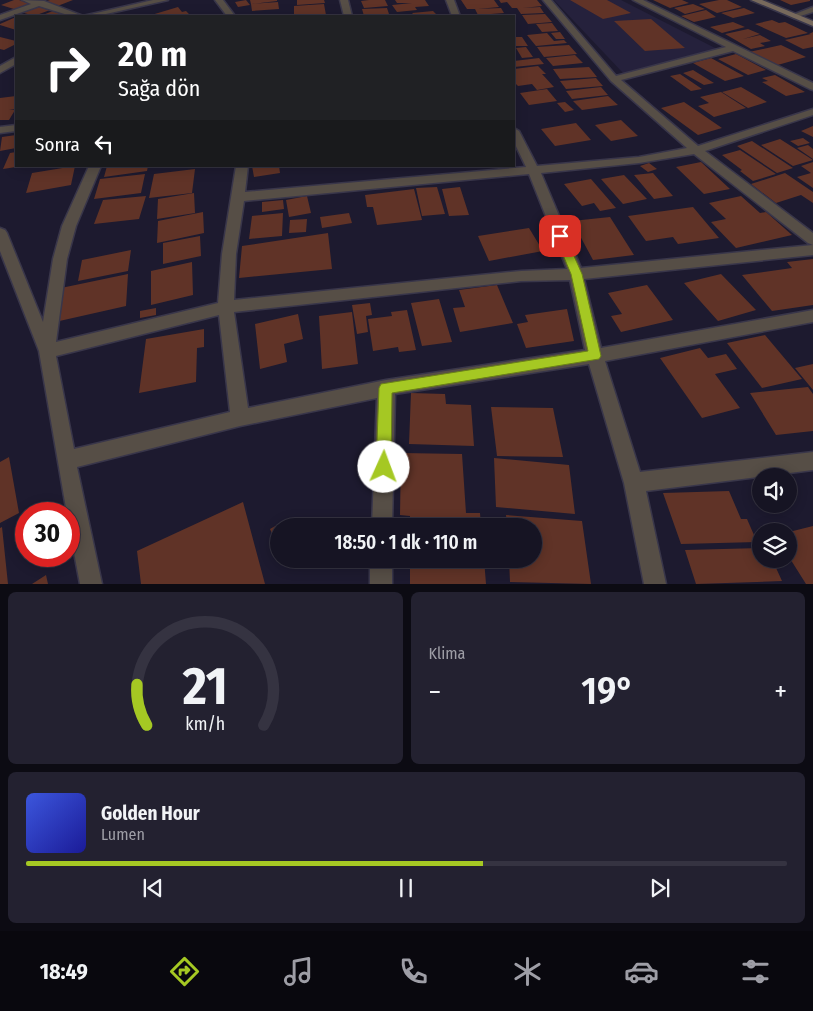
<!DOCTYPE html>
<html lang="tr">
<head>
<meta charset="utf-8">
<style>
	:root { --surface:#161423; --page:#232130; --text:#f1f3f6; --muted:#9e9ea6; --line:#353341; --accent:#a5c823 }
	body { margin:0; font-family:"Fira Sans Condensed",sans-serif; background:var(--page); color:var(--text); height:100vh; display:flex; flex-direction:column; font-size:19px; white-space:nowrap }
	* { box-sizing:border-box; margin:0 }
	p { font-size:16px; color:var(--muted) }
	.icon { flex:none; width:28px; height:28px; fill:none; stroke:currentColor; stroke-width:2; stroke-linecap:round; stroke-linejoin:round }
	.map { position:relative; height:584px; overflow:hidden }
	.panel { display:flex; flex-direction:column; gap:8px; padding:8px; background:#0c0b13; flex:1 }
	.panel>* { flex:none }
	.guide { position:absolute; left:15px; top:15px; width:500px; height:152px; border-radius:0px; box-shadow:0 2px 12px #0003,0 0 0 1px var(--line); background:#202124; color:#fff; overflow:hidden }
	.fabs { position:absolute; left:752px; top:468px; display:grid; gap:10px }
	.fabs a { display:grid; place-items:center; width:45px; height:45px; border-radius:50%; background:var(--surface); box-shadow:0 2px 12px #0003,0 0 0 1px var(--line); font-size:25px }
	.speed { position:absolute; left:15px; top:502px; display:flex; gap:10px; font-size:25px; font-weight:700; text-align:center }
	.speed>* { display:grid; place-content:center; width:65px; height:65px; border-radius:50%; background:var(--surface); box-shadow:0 2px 12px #0003,0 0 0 1px var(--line); line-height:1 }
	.speed .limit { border:8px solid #d22; background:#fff; color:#111 }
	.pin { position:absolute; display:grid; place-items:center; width:42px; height:42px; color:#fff; margin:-21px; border-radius:10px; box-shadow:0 2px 8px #0006 }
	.me { position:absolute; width:55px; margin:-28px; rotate:2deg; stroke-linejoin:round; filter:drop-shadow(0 0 4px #0008) }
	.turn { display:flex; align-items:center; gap:18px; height:105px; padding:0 20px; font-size:22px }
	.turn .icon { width:65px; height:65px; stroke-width:2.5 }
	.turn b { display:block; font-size:35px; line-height:42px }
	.then { display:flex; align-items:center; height:48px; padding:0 20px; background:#0003; gap:10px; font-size:19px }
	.big { font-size:38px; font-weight:600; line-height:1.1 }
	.panel .card { flex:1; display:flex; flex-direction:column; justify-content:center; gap:8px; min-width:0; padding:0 18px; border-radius:8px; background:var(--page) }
	.panel .dial { align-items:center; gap:0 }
	.dial svg { height:130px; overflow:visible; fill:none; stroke:var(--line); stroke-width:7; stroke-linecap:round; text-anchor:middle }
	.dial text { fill:var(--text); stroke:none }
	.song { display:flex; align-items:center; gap:15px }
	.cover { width:60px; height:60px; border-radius:8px; background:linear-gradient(135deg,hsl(230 70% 55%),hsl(240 70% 35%)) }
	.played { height:5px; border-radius:2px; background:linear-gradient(90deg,var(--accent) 60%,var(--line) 60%) }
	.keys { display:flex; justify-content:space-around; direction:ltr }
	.heat { display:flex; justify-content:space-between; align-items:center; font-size:28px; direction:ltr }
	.panel .tiles { flex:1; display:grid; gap:8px; grid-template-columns:1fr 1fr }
	.card:last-child { grid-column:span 2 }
	.trip { position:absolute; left:270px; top:518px; width:272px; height:50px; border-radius:25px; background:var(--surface); box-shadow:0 2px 12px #0003,0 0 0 1px var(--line); font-weight:600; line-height:50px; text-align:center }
	.tabs { display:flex; height:80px; justify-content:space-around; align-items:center; background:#09080e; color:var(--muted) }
	.tabs .icon { width:35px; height:35px }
	.tabs .on { color:var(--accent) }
	.tabs b { font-size:22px; color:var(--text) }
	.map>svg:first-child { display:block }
	.built { fill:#25213c }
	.building { fill:#603327 }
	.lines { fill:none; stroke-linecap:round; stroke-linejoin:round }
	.minor-casing { stroke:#39364a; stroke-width:3 }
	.secondary-casing { stroke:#39364a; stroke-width:3 }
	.minor { fill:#564e46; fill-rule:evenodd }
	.secondary { fill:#77695c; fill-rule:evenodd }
	.route { fill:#a5c823; stroke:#6b8217 }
</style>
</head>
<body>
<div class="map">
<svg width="813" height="584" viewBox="0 0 813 584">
	<rect width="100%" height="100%" fill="#1d1a2f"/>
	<path class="built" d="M554,0H621L719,50L624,74Z"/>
	<path class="building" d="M14,0H19L32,4L17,10L1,5Z
		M50,0H73L55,7L44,2Z
		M246,0L250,5L238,7L235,2Z
		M250,0H277V1L251,4Z
		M297,0H324L325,3L297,5Z
		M369,0H385L388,6L364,8L361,1Z
		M395,0H425L429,6L415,7L417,10L397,12L392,5L412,3H397Z
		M461,0H494L499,7L478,9L501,8L504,13L478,15L475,9H467Z
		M499,0H537L542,6L523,8L540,7L544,13L521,14L517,8H512L507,2L501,3Z
		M570,0H607L631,13L603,19Z
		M653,0H682L689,3L670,8Z
		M719,0H727L742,7L717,13L699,4Z
		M780,0H810V1L791,5Z
		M278,2L279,9L252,11L251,4Z
		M324,4L326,15L335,14V16H294V6Z
		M693,4L705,9L685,14L674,8Z
		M37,6L50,10L34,16L21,12Z
		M178,7L182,12L186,11L191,16H148Z
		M387,8L389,14L364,16L362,9Z
		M744,8L755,13L733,18L721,13Z
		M706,10L716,17L694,22L681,16Z
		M53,11L66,16H40Z
		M433,11L438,16H415L412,13Z
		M545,14L552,22L528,24L522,15Z
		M16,17V30L0,25V24Z
		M651,19L685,48L645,51L614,21Z
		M772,20L779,23L785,22L808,33L786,38L755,24Z
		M733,22L745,27L722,33L710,27Z
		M552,23L558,31L542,32L536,24Z
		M748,29L760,34L743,39L760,35L771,41L760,43L765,46L751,49L725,34Z
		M560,32L565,39H556L551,33Z
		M813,32V47L803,49L785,40L811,34H809Z
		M547,33L554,41L564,40L567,43L536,46L527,35Z
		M0,37L16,41V44L4,50L0,49Z
		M514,37H522L528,46H514Z
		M569,45L577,54L544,57L537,47Z
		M781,45L806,57L774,66L749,52Z
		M526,47L533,57L522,58L516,48Z
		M736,54L766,70L748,75L718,59Z
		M575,55L583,63L553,66L546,58Z
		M539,58L544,64L514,67V61Z
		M711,58L744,76L725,81L693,63Z
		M538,66L546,74H542L554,87L537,90L532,84L518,86L514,82V69Z
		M589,67L597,77L560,79L553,69Z
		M693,70L714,83L704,85L683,73Z
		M680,74L702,89L691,91L670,76Z
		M775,75L805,92L786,96L762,82L768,81L762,78Z
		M596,78L603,86L566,89L560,81Z
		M601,87L608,95L572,99L566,91Z
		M741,87L767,102L748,108L722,92Z
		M547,89L557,101L529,105L520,93Z
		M721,92L746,108L714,117L698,106L709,103L700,97Z
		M16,96V109L9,110H15L9,120H0V98Z
		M608,96L618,105L582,110L573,101Z
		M565,102L574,110L565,112L557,103Z
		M684,102L722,128L698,135L661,108Z
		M621,120L638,136L611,141L595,125Z
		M576,123L591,140L555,146L541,129Z
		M813,126V137L801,131Z
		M16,135V148L0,151L2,137Z
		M803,138L810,143L798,146L790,141Z
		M780,139L813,160L793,166L761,145Z
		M752,141L793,168L777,173L737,146Z
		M808,145L813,149V159L797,148Z
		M740,150L776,174L753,181L740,171L742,170L722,155Z
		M16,152V167L3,169L10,153Z
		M701,162L730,189L704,194L676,167Z
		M813,162V188L797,177L811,173L801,166Z
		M649,163L657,169L648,172L640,166Z
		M75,166L71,185L26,193L32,173Z
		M107,166H148L147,171L104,177Z
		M252,166H279L280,173L254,177Z
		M195,169L192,193L149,198L154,174Z
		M653,173L673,196L654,199L634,175Z
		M785,173L813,192V203L801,195L776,203L751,184Z
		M145,174L141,193L94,199L100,179Z
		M624,175L647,199L623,204L601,179Z
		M591,179L616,208L600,211L594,203L582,206L564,184Z
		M437,187L445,214L422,216L416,188Z
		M460,187L469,215L449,216L442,189Z
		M414,189L422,220L377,225L373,207H367L365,195Z
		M194,193L195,213L157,219L158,199Z
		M146,196L139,219L94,224L103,200Z
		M307,196L311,213L289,217L286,200Z
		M741,196L760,213L766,212L792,235L736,248L711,222L726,219L709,203Z
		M283,200L284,209L262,212V202Z
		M693,207L719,238L678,244L673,237L646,241L628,216Z
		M203,212L204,233L157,243L158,221Z
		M283,213L282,236L249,239L252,216Z
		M349,213L352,223L322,228L320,217Z
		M610,217L634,255L593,260L572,221Z
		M307,219L306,232L289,233L290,220Z
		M529,228L543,251L489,261L478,236Z
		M328,233L332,269L239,278L242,246Z
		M200,236L201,256L163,264V243Z
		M131,250L128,271L78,281L82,260Z
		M813,259V305L772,311L742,275L792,268L787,262Z
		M192,262L193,295L151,305V271Z
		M128,274L126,306L55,322L61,288Z
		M721,274L756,310L718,321L684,283Z
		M497,285L513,323L460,332L453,308L465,307L459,290Z
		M647,285L673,320L621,332L611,316L622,314L608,293Z
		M439,299L452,342L422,346L411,303Z
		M370,303L372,315L366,316L368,332L357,334L352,305Z
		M156,308V315L140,318V311Z
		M567,309L574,341L526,348L517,324L528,322L525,315Z
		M407,310L416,350L399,352L398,347L373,351L368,319L392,316L391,312Z
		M352,312L358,364L322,369L319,316Z
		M298,314L303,339L284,344L287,362L260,369L255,324Z
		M204,329V347L197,348L196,382L139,393L146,339Z
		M765,335L802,379L762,388L727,343Z
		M700,348L708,358L726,354L737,369L715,374L740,408L702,418L660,358Z
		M813,364V390L795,368Z
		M808,387L813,394V431L776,435L750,393Z
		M411,393L445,394L446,404L471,405L474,446L409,444Z
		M491,407L553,408L563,457L497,456Z
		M401,453L462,454L466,513H480L481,526H410V516L400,515Z
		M9,457L19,513L0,523V462Z
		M494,458L569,465L575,514L496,507Z
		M729,491L741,519H747L757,542L681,544L663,493Z
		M243,502L265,584H141L137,551Z
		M506,515L582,521L591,584L510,582L509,559H534V526H507Z
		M286,520L289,526H279V550L270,529Z
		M813,526V584H806L789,557V532Z
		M2,527L8,584H0V528Z
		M761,548V559H772L782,581L696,584L685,550Z
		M410,559H484L486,584H410Z
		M46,575L48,584H32Z"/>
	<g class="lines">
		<defs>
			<path id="minor" d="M22,0L44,1L83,16L153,0H168L97,16H71L39,6L0,20V15L31,4Z
				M215,0H223L235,16H227Z
				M340,0H348L352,16H344Z
				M446,0H454L460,16H452Z
				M543,0H551L616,76L726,47L633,0H643L813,83V90L810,89L733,51L621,80L698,146L813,109V115L705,151L813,233V245L808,243L694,154L639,163L541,173L581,268L813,245V255L584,279L601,348L813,310V322L605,361L640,472L813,452V470L646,491L666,584H644L624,483L589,364L395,394L392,526H372L377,398L240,426L77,467L102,584H80L69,526V514H67L39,351L0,251V228L5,230L7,233L43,322L53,259L62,226L89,166H101L76,226L67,259L56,342L218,303L222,254L236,166H248L245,192L526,167L514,142V128L519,131L537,166L639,157L687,148L611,81ZM529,174L567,269L521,271L234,300L236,254L244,201ZM570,280L585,350L386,380L248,408L234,312L521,281ZM219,315L230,412L74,449L56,356Z
				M813,7V12L794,18L790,16Z
				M16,57V64L0,73V66Z
				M16,125V131L0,133V127Z
				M370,559H392V584H370Z"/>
			<path id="secondary" d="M751,0H762L813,21V26Z"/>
		</defs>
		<use href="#minor" class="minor-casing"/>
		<use href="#secondary" class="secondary-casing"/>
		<use href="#minor" class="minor"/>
		<use href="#secondary" class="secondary"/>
	</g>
	<path class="route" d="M560,232L565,236L582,274L601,356L599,359L392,393L391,467L389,472L384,474L379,472L376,467L379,388L381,384L588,351L571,274L555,236Z"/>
</svg>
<div class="fabs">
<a><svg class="icon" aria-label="sound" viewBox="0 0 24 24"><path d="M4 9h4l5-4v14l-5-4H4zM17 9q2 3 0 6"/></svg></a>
<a><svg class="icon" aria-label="layers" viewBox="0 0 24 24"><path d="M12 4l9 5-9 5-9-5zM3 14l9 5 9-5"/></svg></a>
</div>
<div class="speed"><div class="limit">30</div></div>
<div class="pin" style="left:560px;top:236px;background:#d93025"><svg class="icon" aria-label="arrive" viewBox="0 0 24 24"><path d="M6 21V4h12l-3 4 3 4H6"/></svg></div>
<svg class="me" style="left:384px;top:467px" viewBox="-20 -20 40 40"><circle r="19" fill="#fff"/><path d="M0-13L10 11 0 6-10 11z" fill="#a5c823"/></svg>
<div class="trip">18:50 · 1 dk · 110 m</div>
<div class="guide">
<div class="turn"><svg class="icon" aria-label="right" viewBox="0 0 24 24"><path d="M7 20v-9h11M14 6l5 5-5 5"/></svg><div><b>20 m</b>Sağa dön</div></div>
<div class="then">Sonra<svg class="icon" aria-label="left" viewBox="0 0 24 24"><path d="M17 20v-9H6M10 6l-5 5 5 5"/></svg></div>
</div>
</div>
<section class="panel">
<div class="tiles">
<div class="card dial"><svg viewBox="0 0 100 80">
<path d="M14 69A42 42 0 1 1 86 69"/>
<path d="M14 69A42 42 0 0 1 8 44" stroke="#a5c823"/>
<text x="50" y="56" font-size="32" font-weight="700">21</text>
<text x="50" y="72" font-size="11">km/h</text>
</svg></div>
<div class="card"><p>Klima</p>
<div class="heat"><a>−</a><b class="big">19°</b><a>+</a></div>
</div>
<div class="card">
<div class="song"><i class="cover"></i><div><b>Golden Hour</b><p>Lumen</p></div></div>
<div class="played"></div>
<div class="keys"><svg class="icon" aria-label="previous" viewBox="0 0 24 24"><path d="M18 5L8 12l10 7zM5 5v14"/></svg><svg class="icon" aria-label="pause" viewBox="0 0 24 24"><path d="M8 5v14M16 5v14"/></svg><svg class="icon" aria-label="next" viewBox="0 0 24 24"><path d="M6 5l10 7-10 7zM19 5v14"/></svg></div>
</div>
</div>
</section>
<nav class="tabs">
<b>18:49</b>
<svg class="icon on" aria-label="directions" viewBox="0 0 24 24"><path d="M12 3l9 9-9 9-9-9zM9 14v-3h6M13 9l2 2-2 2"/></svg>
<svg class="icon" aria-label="music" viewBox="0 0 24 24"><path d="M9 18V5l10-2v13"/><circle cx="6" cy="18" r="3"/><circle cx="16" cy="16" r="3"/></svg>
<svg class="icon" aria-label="phone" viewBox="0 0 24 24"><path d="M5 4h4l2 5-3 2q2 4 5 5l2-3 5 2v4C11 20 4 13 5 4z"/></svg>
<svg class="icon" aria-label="climate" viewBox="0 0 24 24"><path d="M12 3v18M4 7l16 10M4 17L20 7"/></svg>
<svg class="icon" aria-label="car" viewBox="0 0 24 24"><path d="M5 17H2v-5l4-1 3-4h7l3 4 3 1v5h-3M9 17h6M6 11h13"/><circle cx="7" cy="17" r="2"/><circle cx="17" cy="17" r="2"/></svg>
<svg class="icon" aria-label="filters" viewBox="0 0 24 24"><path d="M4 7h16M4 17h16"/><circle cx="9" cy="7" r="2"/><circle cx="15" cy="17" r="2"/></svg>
</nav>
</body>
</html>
